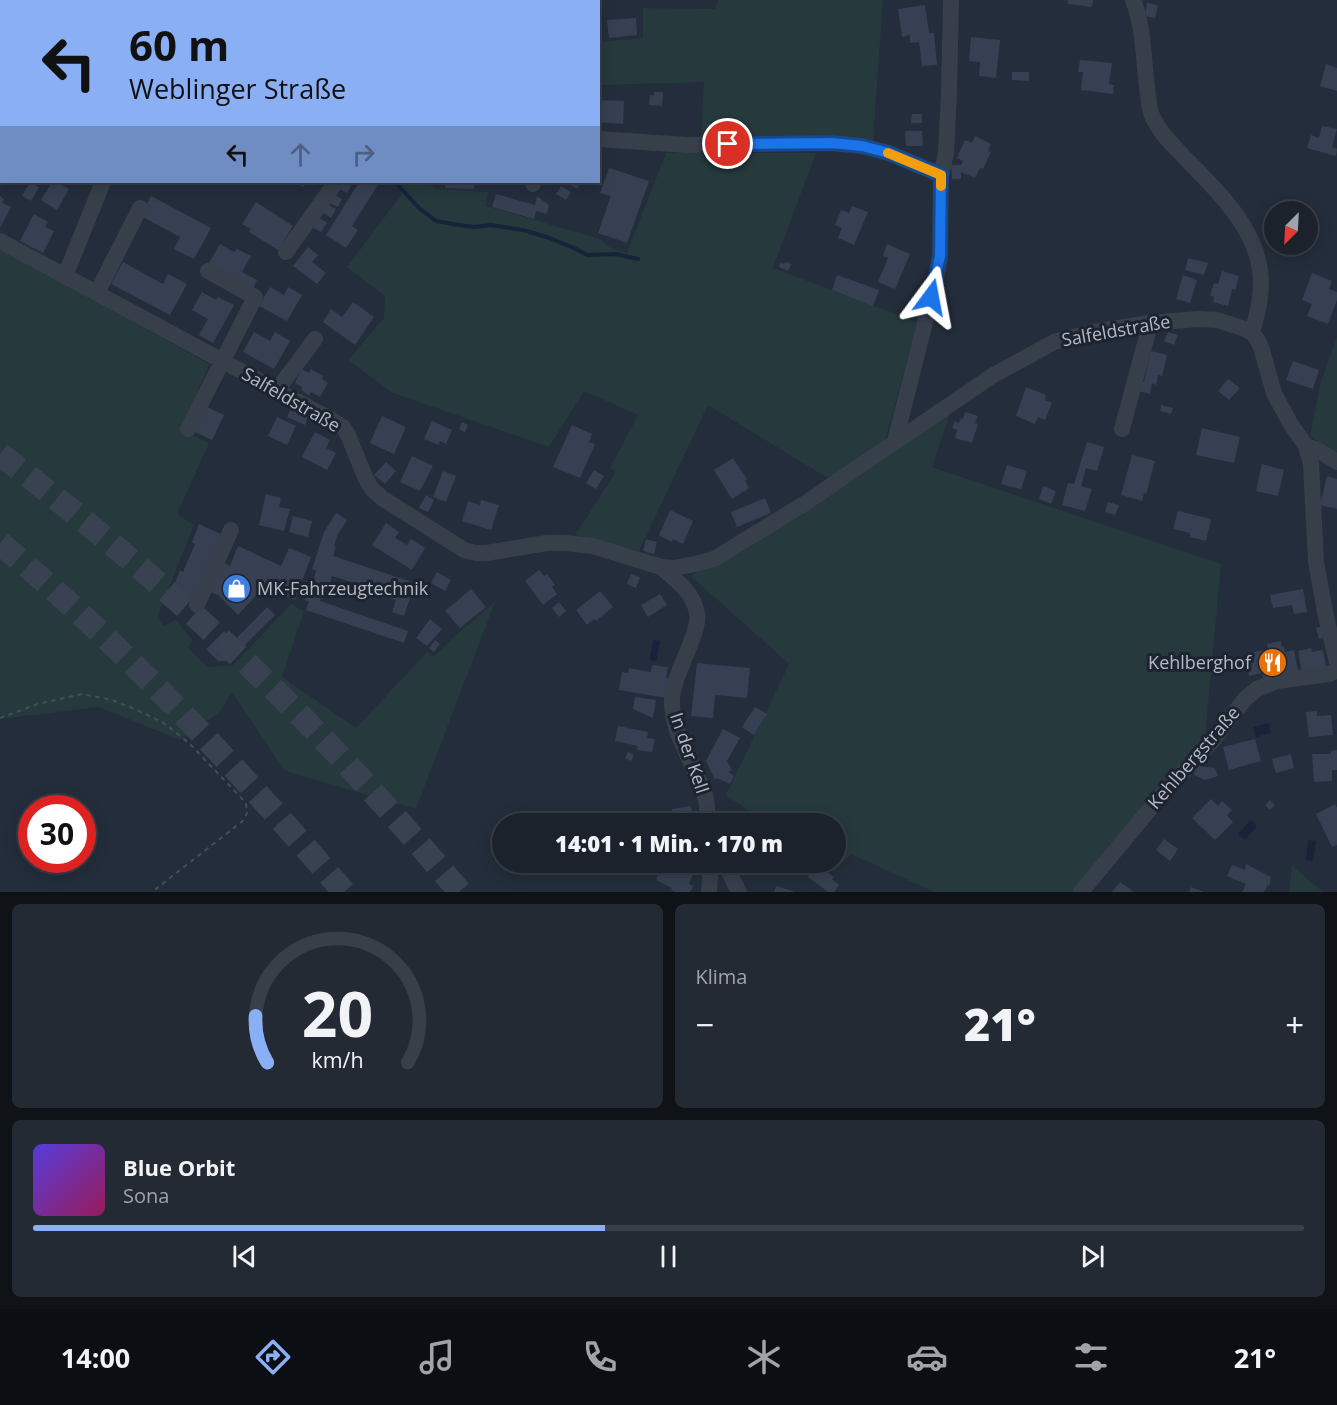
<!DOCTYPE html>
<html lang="de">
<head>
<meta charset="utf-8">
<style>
	:root { --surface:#1b222c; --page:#242a34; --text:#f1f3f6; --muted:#a0a4a9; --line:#393f48; --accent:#8baff4 }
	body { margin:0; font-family:"Open Sans",sans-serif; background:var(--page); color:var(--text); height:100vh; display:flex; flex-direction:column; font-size:22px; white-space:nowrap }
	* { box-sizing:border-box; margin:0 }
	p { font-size:20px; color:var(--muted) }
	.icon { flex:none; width:33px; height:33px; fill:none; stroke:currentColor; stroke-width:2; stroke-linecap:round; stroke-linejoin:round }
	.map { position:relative; height:892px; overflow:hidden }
	.panel { display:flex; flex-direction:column; gap:12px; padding:12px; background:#0f1318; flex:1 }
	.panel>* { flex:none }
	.banner { position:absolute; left:0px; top:0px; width:600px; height:183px; box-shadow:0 3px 15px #0003,0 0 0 2px var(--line); background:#8baff4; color:#111; overflow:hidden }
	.needle { width:39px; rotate:204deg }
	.fabs { position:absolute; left:1264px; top:201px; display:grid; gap:12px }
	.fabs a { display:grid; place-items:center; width:54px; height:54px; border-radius:50%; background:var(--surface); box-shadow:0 3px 15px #0003,0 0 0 2px var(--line); font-size:30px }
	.speed { position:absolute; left:18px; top:795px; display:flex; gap:12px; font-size:30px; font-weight:700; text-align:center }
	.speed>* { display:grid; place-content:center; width:78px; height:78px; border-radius:50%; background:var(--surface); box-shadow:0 3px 15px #0003,0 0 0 2px var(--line); line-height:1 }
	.speed .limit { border:9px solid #d22; background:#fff; color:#111 }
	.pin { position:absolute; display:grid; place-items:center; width:51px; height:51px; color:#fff; margin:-26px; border:3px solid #fff; border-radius:50%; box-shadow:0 2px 6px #0007 }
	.me { position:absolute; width:66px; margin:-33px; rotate:13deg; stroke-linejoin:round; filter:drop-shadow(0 0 4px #0008) }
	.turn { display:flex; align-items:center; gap:21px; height:126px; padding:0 30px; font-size:27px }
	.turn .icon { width:78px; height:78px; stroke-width:2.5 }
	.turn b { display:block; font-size:42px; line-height:51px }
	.lanes { display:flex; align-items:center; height:57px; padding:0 30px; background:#0003; justify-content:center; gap:30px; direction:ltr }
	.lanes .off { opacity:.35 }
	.big { font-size:45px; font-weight:800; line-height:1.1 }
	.panel .widget { flex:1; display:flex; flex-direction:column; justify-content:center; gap:9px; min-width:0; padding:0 21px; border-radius:9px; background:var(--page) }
	.panel .dial { align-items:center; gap:0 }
	.dial svg { height:156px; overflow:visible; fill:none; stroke:var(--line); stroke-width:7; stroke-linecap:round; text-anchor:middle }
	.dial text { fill:var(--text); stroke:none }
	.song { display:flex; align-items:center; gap:18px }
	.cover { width:72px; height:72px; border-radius:9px; background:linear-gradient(135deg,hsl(250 70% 55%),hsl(330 70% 35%)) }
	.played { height:6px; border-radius:3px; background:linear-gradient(90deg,var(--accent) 45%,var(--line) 45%) }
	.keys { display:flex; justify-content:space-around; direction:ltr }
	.heat { display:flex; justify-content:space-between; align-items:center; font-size:33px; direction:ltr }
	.panel .tiles { flex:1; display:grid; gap:12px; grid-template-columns:1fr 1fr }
	.widget:last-child { grid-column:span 2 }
	.trip { position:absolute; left:492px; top:813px; width:354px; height:60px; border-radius:30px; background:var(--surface); box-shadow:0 3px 15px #0003,0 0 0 2px var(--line); font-weight:800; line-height:60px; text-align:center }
	.dock { display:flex; height:96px; justify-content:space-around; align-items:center; background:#0b0e12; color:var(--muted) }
	.dock .icon { width:42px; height:42px }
	.dock .selected { color:var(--accent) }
	.dock b { font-size:27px; color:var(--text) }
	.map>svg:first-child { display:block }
	.green { fill:#26393c }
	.water { fill:#172338 }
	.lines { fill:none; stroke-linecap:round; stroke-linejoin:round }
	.stream { stroke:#172338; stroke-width:4 }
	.building { fill:#364052 }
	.highway-tunnel { stroke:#394250; stroke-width:24; stroke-dasharray:24 12; stroke-linecap:butt }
	.path { stroke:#3e5254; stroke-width:2; stroke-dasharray:4.5 4.5; stroke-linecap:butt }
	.minor { stroke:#373f4b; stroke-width:16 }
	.route-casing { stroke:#114b97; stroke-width:15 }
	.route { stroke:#1a73e8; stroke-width:10 }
	.slow { stroke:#f59e0b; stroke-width:10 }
	.labels { text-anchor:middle; stroke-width:6; stroke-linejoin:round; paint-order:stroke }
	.street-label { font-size:18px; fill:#b3bac7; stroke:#1d2430 }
	.poi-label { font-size:18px; fill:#b3bac7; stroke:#1d2430; text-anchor:start }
</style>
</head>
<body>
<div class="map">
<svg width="1337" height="892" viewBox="0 0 1337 892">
	<rect width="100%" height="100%" fill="#242d3b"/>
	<path class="green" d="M718,0H883L873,141L819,136H701L704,82L602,85L599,86V42L643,38V8L715,9Z
		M666,153H816L773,268L917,322L886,438L829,479L708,405L639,551L575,535L616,472L610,468L638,415L584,391L549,447L393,393L348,360L384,318L385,296L347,267L401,195L399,182H428L437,189L488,192L486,206L600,239L609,247L627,253Z
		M0,248L209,364L182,430L209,443L177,514L194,525L157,617L164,626L176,620L193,641L187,647L208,667L233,665L291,604L304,611L282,677L356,728L427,652L434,657L455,636L495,602L416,809L285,771L232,692L221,711L180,740L99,707L0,719Z
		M1337,337V456L1310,436L1320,385Z
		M951,410L932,467L1221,564L1205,737L1072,892H934L851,854L833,872L820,863L836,862V824L766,823L726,795L789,664L691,576Z
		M1292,866L1323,892H1289Z"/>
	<path class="water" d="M653,640L660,641L657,659L655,661L651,660L650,658Z
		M1269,723L1271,733L1256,737L1253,727Z
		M1251,820L1257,826L1245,840L1238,834Z
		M1308,840L1316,841L1313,861L1306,860Z"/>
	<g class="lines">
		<path class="stream" d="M395,182L419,208L436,221L459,225L474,227L491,225L523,230L547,237L574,248L587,255L616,254L638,259"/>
	</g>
	<path class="building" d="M1068,0H1093L1092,7L1068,4Z
		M1147,3L1158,5L1155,18L1145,16Z
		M925,5L929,33H934L937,65L922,66L919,42L910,43V35L902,37L898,9Z
		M636,18L637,35L609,38L607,20Z
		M971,37L1000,40L996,78L979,76L980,62L969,61Z
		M1080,60L1112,63L1109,84L1114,85L1113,94L1081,90L1083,72H1078Z
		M1326,64L1337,68V91L1320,86Z
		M1012,72H1029V81L1012,80Z
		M654,92H663L662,106L649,105L650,95L654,96Z
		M598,100L624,101L623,124L598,122Z
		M912,114H922V123H911Z
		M1322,126L1337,129L1332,147L1337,149L1336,156L1307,148L1311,135L1319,138Z
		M905,131H922L923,146H906Z
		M975,136L991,144L988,151L991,152L983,169L980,168L975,178L961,172V179H952L951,165H961L963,161L957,158L965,140L972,143Z
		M609,168L649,181L627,243L598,233L611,196L600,193Z
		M30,182L39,187L31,201L22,196Z
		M52,182H56L69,189L57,210L41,200Z
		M294,182H307L303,187Z
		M340,182H347L352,184L347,193L337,187Z
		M359,182H376L379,183L352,226L358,230L346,248L326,235Z
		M445,182H474V189L445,188Z
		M566,182H582L577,189Z
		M561,186L571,192L566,200L556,194Z
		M333,194L342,199L338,207L328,202Z
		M496,194L535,205L537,196L549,205L547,214L536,211L534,219L492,207Z
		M0,196L4,199L2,203L11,207L0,228Z
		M151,196L211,228L194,259L174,249L180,237L141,216Z
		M256,202L293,226L278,250L249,232L251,229L242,224Z
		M325,203L336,209L331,218L320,211Z
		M852,206L868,212L854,245L838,238L842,228L835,225L841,210L849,213Z
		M34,214L48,222L45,227L54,231L43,253L20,241Z
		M316,216L327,223L321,232L310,226Z
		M220,244L234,252L237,249L251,256L242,272L257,280L252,291L223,270L209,263Z
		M887,244L910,254L895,289L878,282L888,258L883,256Z
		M308,247L318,255L312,262L326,273L317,284L293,266Z
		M1188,258L1208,263L1204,275L1185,270Z
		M123,262L163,284L168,274L187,284L170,315L111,284Z
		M785,262L791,264L788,271L779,267L780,263L784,264Z
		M1222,271L1239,276L1235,290L1232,289L1228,306L1213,302L1214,297L1210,296L1214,283L1218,284Z
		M1312,273L1332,281L1329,289L1337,292V300L1328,324L1307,316L1312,304L1302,300Z
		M837,275L879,290L873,306L832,290Z
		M1183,275L1197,280L1190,303L1176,299Z
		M270,287L284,295L288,287L302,295L287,321L259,306Z
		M202,292L216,300L218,297L234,305L213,343L199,335L208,319L192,310Z
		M353,302L374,317L355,345L323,322L331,309L342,317Z
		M254,332L270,341L275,332L290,341L274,369L243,352Z
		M1168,332L1178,335L1174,345L1164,341Z
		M1151,351L1167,355L1162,376L1158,375L1156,385L1152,383L1150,394L1139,391L1141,381L1144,382Z
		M1293,361L1319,370L1313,389L1286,380Z
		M302,369L309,373L311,369L323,376L322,379L328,383L320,397L311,392L309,395L301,390L302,387L295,383Z
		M1228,379L1240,388L1229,400L1218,391Z
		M1026,387L1046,395L1045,400L1052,403L1045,420L1038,417L1035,424L1016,416Z
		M1161,405L1173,408L1171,414L1160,411Z
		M292,406L309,414L305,425L287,417Z
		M207,407L224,415L212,440L195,432Z
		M965,412L978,416L975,423L978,424L972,443L955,438L957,430L952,428L955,421L959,423L961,418L963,419Z
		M382,416L406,427L394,454L370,443Z
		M277,417L296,426L287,445L268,436Z
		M432,421L452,430L446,444L440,441L439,445L424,439Z
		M462,422L468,425L465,432L459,429Z
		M572,425L592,434L589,442L595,444L580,478L553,467Z
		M1202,428L1240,437L1234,463L1196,455Z
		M315,432L330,440L326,448L336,453L327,470L302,457Z
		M1087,442L1104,447L1097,471L1086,468L1081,486L1092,489L1085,511L1062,505L1068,483L1074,484Z
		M1132,455L1155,461L1146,494L1144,493L1142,501L1121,495Z
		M412,456L433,466L420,491L400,482Z
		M733,458L747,479L745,481L749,488L732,499L714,470Z
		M386,462L396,471L385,484L374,475Z
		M1262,464L1284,470L1278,496L1256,491Z
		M1007,465L1027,471L1021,489L1001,484Z
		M594,470L604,476L596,489L586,483Z
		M443,471L456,476L446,502L433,497Z
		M1327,476L1337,479V509L1320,505Z
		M1043,486L1056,491L1051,504L1039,499Z
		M266,494L281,498L279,507L290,509L284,531L259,525Z
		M426,495L434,500L428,512L419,508Z
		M765,498L771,513L737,527L731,512Z
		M481,500L499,505L491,530L462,521L468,501L480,505Z
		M1108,502L1119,505L1115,515L1105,512Z
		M670,510L693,521L683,544L673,539L672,542L659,535Z
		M1178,511L1211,519L1206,541L1190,537V533L1173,529Z
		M336,513L347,520L337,536L334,546L336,547L333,556L415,583L404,616L392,612L396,600L376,594V596L368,593L370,588L332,576L329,587L325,586L320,601L408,631L404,643L306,610L309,602L305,600L310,582H313L316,571L312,569L324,532Z
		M293,516L312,521L308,537L289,532Z
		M386,523L399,532L395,538L407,545L411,539L425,548L412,570L372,545Z
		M199,524L225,536L196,599L173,589L180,570L183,572L195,544L192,542Z
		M646,539L657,542L654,554L643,551Z
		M238,546L281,566L289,548L311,557L295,600L277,592L276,595L264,587L238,615L218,595L210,592L223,562L230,566Z
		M539,570L544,576L547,574L555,585L552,587L557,594L543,605L525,581Z
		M437,572L451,580L445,591L431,583Z
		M631,574L640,577L636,588L627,584Z
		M471,589L486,607L460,628L445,611Z
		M1303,589L1307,612L1294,614L1292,605L1273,608L1270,595Z
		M600,591L613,607L596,621L594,619L587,625L576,610Z
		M660,594L667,605L648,617L641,605Z
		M559,602L566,611L559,617L552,608Z
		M267,607L275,615L229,661H218L206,649L224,631L234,641Z
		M430,619L442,629L427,646L416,638Z
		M1324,626L1326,637L1319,639L1316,628Z
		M435,640L440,644L434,652L429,648Z
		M1281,641L1282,647H1284L1285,652L1294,650L1298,671L1263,678L1262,673L1249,676L1245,654L1268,649L1267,644Z
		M1311,648L1312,652L1323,650L1326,667L1302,672L1298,651Z
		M697,663L750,668L747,698L715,695L713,718L691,716Z
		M652,665L668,667L666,678L670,679L667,698L619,690L622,672L628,673L629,668L651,672Z
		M635,697L656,700L653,718L633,709Z
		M755,707L767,714L754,735L742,727Z
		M1317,711V716L1331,715L1333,735L1309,737L1306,712Z
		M618,726L648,732L647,738L655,739L652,752L637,750L638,746L615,741Z
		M723,729L740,738L727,761L732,770L728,772L734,776L730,784L717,778L715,780L706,761Z
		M1255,739L1261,761L1229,770L1223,747Z
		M1337,750V770H1332V781L1314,782L1312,754H1331V751Z
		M628,752L634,755L631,761L625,758Z
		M1291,754L1294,768L1276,773L1272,759Z
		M1196,766L1215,768L1218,776L1205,780L1194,775Z
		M1211,799L1218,806L1222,801L1232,810L1227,815L1233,822L1215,840L1192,818Z
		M1270,800L1275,805L1270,810L1265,805Z
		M1335,804L1337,808V845L1332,847L1316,814Z
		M691,806L694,824H674L672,809Z
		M1164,839L1178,849L1170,861L1156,850Z
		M663,862H675L694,871L689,884L693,886L690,892H675L671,890L672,888L656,880Z
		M741,862H757V864L742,866Z
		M1246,864L1271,877L1269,886L1267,885L1266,889L1263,892H1242L1246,884L1227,876L1232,865L1245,870Z
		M817,865L834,877L832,879L839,885L834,892H828L808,877Z
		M1120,882L1134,892H1112Z
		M776,886L793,891V892H774Z
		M1191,887L1204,892H1189Z"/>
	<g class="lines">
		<path class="highway-tunnel" d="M0,454C75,512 147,572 216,635C304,714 384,802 460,892
			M0,543C125,648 237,767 344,892"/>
		<path class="path" d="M0,718L38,704L82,694L112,700L137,710L162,722L173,730L189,743L246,803L247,813L244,820L152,892"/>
		<path class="minor" d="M232,0L234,2
			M1133,0C1145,30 1143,63 1148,95C1149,101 1149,108 1151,113C1158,132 1174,146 1187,160C1224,198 1268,239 1260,297C1259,309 1255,321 1252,333
			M53,2L54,0
			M0,114L2,110
			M598,139L687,145L832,143L862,146L889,153L941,175
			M533,184L534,182
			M0,241L332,420L343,427L348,435L366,479L372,489L382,498L464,550L476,553H486L547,543H565L593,546L661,567L674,568L695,564L714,559L804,504L992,376L1054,342L1089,333L1149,323L1198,319L1217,320L1245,329L1252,333L1257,339L1261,347L1274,393L1290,423L1306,446L1311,464L1316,562L1326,617L1337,662
			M286,252L336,182
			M65,276L103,182
			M97,293L140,208
			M277,390L315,339
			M188,429L255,297L208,271
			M1122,429L1147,336L1149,323
			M895,441L937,275L940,256L941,175L946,153L949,94L951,0
			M1306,446L1318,450L1337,462
			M661,567C676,580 693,592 697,613C701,633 672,675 672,701C672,729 688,754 698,779C701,784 704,790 705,796C708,805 707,815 708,824
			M197,605L231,530
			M724,862L739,892
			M709,892L711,862
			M1081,892L1159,798L1213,740L1245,699L1257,689L1277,681L1329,674L1337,670"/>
	</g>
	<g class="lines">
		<defs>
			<path id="route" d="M728,144L832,143L862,146L889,153L941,175L940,256L931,297"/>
		</defs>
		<use href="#route" class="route-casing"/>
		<use href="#route" class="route"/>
		<path class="slow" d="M888,153L941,175V186"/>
	</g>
	<defs>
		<symbol id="shop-disc" viewBox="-11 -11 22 22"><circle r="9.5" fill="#3f7fe0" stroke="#1d2430"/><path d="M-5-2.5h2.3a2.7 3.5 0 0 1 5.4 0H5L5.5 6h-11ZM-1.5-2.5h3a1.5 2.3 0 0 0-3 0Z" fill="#fff"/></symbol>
		<symbol id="restaurant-disc" viewBox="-11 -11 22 22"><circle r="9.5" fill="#e8710a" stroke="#1d2430"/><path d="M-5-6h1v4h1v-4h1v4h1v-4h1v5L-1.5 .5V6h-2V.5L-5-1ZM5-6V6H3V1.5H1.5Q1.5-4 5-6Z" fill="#fff"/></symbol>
	</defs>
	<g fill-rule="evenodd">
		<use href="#shop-disc" x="220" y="572" width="33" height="33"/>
		<use href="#restaurant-disc" x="1256" y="646" width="33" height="33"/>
	</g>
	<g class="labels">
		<g class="street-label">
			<text transform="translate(1116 331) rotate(-10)" y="6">Salfeldstraße</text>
			<text transform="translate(291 400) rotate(30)" y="6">Salfeldstraße</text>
			<text transform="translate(689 753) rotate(71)" y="6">In der Kell</text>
			<text transform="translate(1194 758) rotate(-49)" y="6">Kehlbergstraße</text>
		</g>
		<g class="poi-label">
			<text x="257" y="595">MK-Fahrzeugtechnik</text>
			<text x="1251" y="669" text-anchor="end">Kehlberghof</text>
		</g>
	</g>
</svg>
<div class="fabs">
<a><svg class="needle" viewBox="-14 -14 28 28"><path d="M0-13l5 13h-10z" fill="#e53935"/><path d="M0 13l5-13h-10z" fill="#a0a4a9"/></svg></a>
</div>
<div class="speed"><div class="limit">30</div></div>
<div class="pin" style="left:728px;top:144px;background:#d93025"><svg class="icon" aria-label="arrive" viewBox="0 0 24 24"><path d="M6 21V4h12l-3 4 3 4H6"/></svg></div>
<svg class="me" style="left:931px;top:297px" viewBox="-20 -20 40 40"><path d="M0-17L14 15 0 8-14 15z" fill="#1a73e8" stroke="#fff" stroke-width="4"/></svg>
<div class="trip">14:01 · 1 Min. · 170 m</div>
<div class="banner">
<div class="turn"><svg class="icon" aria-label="left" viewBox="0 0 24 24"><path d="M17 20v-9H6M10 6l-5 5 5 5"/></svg><div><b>60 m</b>Weblinger Straße</div></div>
<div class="lanes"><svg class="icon" aria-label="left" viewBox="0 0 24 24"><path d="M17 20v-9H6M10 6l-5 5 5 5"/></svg><svg class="icon off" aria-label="ahead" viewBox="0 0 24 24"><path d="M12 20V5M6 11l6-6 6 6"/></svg><svg class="icon off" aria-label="right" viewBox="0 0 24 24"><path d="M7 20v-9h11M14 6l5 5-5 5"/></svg></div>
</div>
</div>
<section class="panel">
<div class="tiles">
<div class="widget dial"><svg viewBox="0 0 100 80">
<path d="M14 69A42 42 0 1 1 86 69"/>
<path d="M14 69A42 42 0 0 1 8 45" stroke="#8baff4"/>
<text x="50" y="56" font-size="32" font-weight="700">20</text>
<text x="50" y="72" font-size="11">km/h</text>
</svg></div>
<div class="widget"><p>Klima</p>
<div class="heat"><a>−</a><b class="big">21°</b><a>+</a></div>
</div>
<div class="widget">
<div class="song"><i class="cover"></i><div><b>Blue Orbit</b><p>Sona</p></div></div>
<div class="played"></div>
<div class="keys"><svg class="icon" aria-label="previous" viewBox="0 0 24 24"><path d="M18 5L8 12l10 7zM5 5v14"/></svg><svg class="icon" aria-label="pause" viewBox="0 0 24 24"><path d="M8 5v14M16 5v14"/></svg><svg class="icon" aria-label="next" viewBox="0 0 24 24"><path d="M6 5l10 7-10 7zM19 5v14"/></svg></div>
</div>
</div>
</section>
<nav class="dock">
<b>14:00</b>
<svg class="icon selected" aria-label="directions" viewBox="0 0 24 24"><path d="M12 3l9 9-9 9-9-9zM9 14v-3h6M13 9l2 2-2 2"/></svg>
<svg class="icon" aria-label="music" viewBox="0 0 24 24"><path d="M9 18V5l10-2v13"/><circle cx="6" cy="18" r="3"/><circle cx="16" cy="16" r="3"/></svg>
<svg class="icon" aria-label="phone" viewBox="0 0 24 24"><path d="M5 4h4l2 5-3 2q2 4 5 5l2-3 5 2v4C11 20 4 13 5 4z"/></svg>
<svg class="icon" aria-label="climate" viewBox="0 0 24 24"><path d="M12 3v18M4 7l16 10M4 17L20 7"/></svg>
<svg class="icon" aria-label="car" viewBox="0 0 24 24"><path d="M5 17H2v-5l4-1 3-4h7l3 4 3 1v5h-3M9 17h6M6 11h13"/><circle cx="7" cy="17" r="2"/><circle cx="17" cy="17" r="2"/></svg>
<svg class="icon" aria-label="filters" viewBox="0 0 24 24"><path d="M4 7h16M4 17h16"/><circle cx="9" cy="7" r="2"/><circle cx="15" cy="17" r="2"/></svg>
<b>21°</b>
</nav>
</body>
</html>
